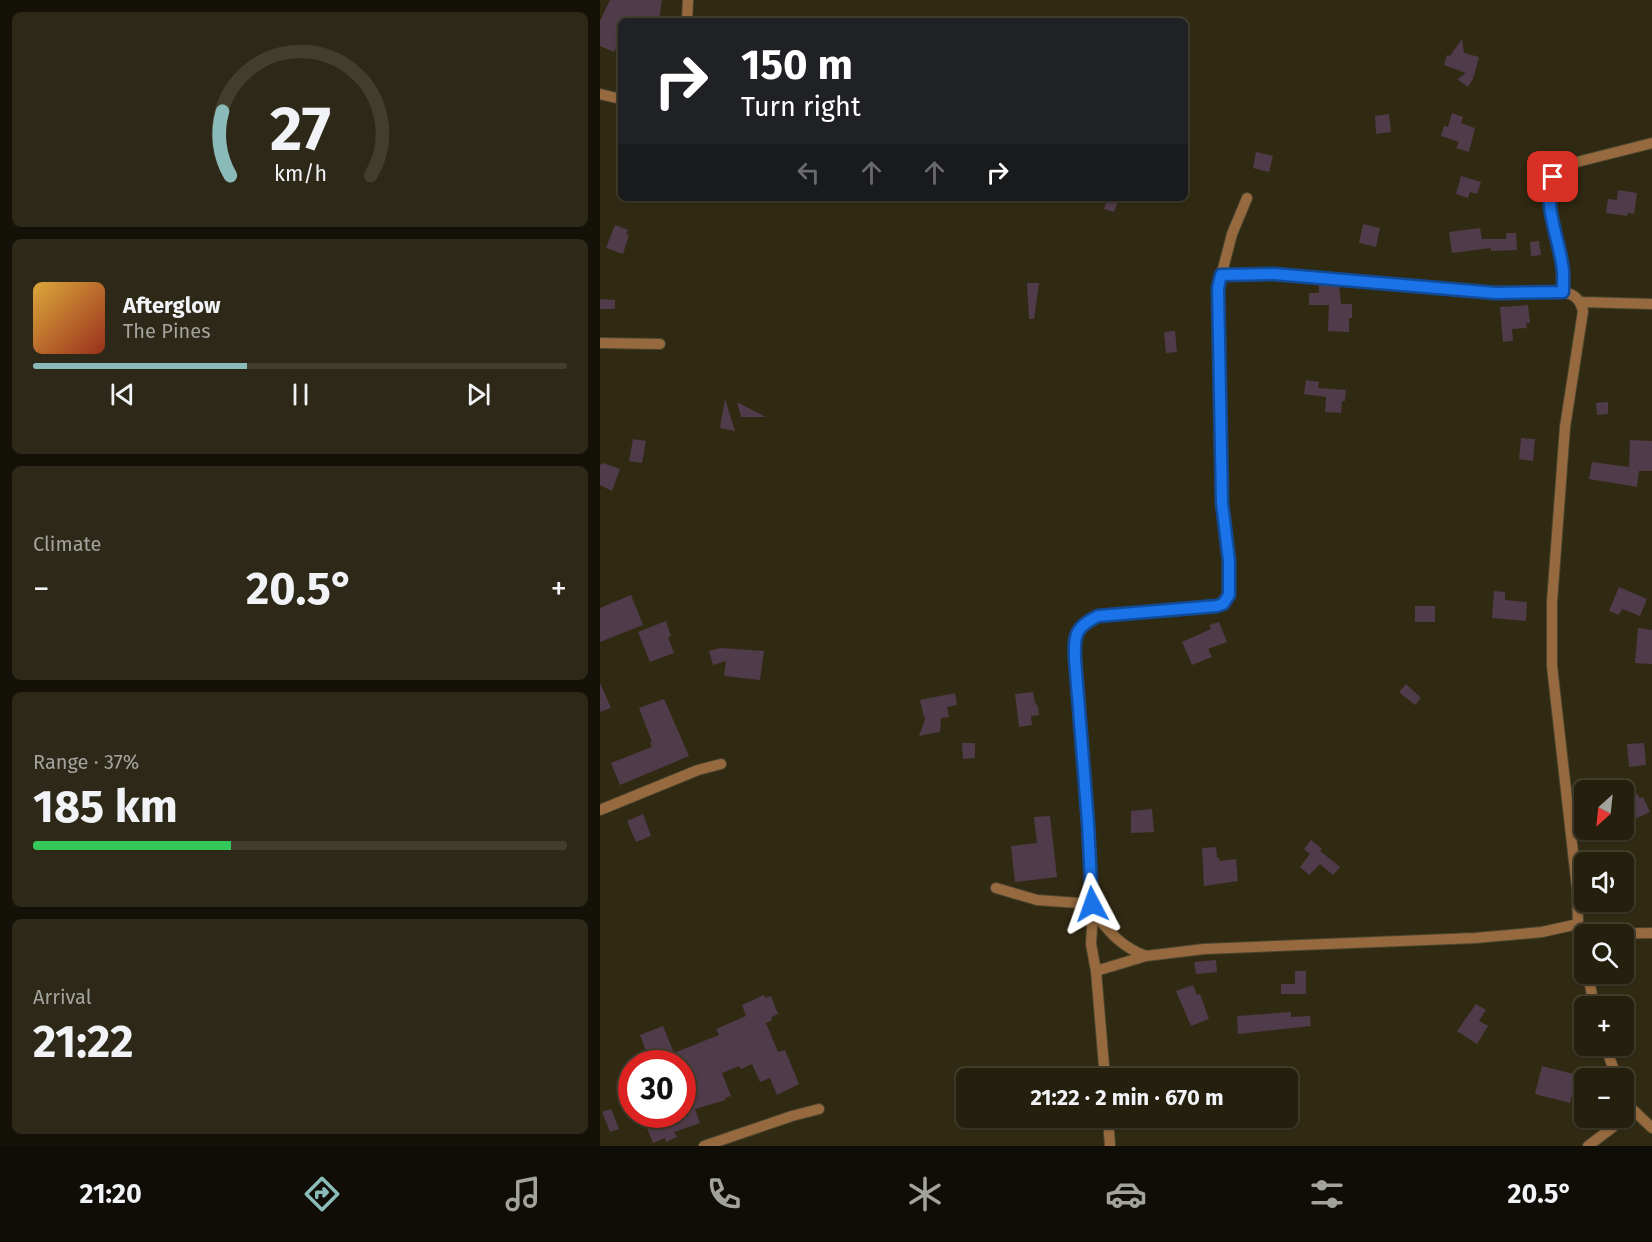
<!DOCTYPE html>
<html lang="en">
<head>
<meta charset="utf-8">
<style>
	:root { --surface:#25200e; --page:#2d2817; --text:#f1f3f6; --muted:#a3a39e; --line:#423e2e; --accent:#8bbbb9 }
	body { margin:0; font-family:"Fira Sans",sans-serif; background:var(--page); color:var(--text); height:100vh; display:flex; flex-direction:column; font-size:22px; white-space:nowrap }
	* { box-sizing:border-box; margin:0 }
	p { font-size:20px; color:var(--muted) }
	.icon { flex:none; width:33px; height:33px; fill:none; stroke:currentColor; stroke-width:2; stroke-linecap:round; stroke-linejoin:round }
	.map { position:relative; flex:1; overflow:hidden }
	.sheet { display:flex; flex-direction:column; gap:12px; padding:12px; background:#141208; width:600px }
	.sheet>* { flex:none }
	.guide { position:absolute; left:18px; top:18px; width:570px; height:183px; border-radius:9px; box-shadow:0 2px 4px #0004,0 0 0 2px var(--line); background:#202124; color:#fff; overflow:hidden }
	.needle { width:39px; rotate:207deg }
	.fabs { position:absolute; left:974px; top:780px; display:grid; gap:12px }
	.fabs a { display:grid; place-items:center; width:60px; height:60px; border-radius:9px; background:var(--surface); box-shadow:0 2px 4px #0004,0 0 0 2px var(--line); font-size:30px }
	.speed { position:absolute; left:18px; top:1050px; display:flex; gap:12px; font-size:30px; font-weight:700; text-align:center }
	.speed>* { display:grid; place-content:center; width:78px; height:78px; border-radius:50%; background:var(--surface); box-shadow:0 2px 4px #0004,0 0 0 2px var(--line); line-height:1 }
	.speed .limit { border:9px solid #d22; background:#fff; color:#111 }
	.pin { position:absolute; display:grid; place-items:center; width:51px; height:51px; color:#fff; margin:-26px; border-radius:12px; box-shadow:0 3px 9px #0006 }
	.me { position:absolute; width:66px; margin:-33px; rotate:356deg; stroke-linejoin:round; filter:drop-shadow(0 0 4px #0008) }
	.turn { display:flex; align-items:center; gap:21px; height:126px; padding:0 24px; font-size:27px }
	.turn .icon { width:78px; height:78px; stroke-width:2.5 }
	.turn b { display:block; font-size:42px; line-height:51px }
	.lanes { display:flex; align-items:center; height:57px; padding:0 24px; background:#0003; justify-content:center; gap:30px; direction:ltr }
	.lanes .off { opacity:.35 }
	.big { font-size:45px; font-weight:700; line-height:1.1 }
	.sheet .card { flex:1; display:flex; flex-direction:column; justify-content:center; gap:9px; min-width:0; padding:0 21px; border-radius:9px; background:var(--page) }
	.sheet .dial { align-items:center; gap:0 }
	.dial svg { height:156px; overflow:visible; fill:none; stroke:var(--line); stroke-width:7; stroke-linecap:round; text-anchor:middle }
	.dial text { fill:var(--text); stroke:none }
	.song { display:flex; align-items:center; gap:18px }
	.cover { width:72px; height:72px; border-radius:9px; background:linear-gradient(135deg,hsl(40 70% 55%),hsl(10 70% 35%)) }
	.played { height:6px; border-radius:3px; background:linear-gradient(90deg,var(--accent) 40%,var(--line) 40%) }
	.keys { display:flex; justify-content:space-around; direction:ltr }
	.heat { display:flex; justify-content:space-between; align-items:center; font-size:33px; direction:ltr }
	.charge { height:9px; border-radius:4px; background:linear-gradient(90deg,#34c759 37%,var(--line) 0) }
	.trip { position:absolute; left:356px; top:1068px; width:342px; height:60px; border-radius:9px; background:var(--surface); box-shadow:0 2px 4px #0004,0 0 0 2px var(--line); font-weight:700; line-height:60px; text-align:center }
	.dock { display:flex; height:96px; justify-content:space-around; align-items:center; background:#0f0d06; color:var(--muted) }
	.dock .icon { width:42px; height:42px }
	.dock .on { color:var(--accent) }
	.dock b { font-size:27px; color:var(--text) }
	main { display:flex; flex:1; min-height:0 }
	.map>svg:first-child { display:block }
	.building { fill:#503b4b }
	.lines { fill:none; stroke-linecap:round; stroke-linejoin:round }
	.minor-casing { stroke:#4d4630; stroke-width:12 }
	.minor { stroke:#966a3e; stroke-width:10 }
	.route-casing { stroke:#114b97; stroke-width:15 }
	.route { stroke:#1a73e8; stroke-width:10 }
</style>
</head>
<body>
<main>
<section class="sheet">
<div class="card dial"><svg viewBox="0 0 100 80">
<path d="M14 69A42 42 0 1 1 86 69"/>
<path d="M14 69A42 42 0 0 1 10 36" stroke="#8bbbb9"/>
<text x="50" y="56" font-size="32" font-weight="700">27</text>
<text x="50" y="72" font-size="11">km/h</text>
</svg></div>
<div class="card">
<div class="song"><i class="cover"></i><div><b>Afterglow</b><p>The Pines</p></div></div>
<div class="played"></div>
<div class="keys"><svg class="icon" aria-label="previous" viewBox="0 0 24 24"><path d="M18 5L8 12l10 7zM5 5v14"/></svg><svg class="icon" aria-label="pause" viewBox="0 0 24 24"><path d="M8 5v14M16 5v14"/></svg><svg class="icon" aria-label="next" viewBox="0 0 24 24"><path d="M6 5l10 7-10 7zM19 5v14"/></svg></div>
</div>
<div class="card"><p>Climate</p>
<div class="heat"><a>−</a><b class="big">20.5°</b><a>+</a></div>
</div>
<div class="card"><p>Range · 37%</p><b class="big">185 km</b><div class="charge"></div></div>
<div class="card"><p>Arrival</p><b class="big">21:22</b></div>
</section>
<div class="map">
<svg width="1052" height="1146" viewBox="0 0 1052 1146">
	<rect width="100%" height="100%" fill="#312a13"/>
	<path class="building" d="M10,0H62L59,21H21V39L14,52L0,46V21Z
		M862,39L864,53L879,57L873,79L868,87L857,79L866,73L844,65L847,55L850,56Z
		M852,113L863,117L861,123L875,128L869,152L856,148L859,142L841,136L844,126L848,127Z
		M789,114L791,132L776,134L775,116Z
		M656,152L673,156L669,172L653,168Z
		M861,176L881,182L877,194L870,192L868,198L856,194Z
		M1018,190L1037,193L1034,214L1028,213L1027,216L1006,213L1008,199L1017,200Z
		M508,198H519L514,212L504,209Z
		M763,224L780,228L776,247L759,243Z
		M15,225L28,230L26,234L29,235L23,254L6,248Z
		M880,228L882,239H906V233H916L917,250L891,251V248L852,253L849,232Z
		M939,241L941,255L931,256L930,242Z
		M427,283H439L434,319H429Z
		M719,285L739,286L741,304H752V318H749V332L728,331L729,305H709V293H719Z
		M0,299L15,300V309H0Z
		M928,305L930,323H926L927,328L912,329L913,341L903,342L900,307Z
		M575,331L577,352L566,353L564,332Z
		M706,380L719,382L718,388L746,390L745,401H742L741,413L725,412L726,397L704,394Z
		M125,399L135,431L120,428Z
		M137,402L166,417H141Z
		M1008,402V414L997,415L996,403Z
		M921,438L935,439L933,461L919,459Z
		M33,439L46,441L42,463L29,461Z
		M1030,440L1052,441V471H1039L1037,487L989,479L992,462L1029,467Z
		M3,463L20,469L12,491L0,485V464L2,465Z
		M1019,587L1047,599L1040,616L1022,609L1019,615L1009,611Z
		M894,591L905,592V600L927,602L926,621L892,618Z
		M31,595L43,625L0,642V608Z
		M815,606H835V622H815Z
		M66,621L71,636L68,637L74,653L50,662L38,632Z
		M619,622L627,642L608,649L612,657L592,665L582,642L611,629L609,625Z
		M1038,628L1052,630V664L1035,663Z
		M120,648L164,651L160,680L124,676L126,661L113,665L109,651Z
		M0,683L11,708L0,712Z
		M806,684L821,698L815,705L799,692Z
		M433,692L435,703L438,706L439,715L431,716L432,725L419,727L415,694Z
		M355,693L357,705L347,707L349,717L341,718L340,732L319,736L326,717L324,718L320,700Z
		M64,699L89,756L20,785L11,763L52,747L50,743L52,742L39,708Z
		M362,743H375V758L363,759Z
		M1044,743L1046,765L1029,767L1027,744Z
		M1031,794L1032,796L1038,794L1039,798L1043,797L1050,812L1023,824V797Z
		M552,809L554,832L531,833V811Z
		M43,814L51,836L36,842L27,821Z
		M450,816L457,877L415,882L411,846L437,843L434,817Z
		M711,840L722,849L720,851L740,867L733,875L720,864L709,875L700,867L710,854L704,849Z
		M616,847L617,858H619L620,861L636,859L638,881L604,886L602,848Z
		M616,960L617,972L596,974L594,962Z
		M695,971H706V994H681V984H695Z
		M593,985L597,995L600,994L609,1019L591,1026L576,991Z
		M164,995L165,998L171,996L178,1014L171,1017L172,1020L166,1023L178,1052L185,1050L199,1084L177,1095L170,1078L160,1082L152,1064L141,1069L139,1066L122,1073L131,1096L125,1098L126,1100L95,1109L100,1123L74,1132L77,1137L66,1142L65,1138L53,1143L47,1128L61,1123L58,1114H82V1064H51L40,1035L63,1026L74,1053L119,1035L116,1029L146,1016L142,1005Z
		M876,1004L886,1010L879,1021L888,1026L877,1044L857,1031Z
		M691,1012V1017L710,1016L711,1026L638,1034L637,1016Z
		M942,1066L977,1075L970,1103L935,1094Z
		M11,1109L19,1129L10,1132L2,1112Z"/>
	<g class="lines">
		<defs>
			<path id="minor" d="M87,21L88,0
				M0,94L21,99
				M621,275C735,270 849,298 963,292C974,294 980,299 983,311L965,427L952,602V666L977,888L978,924L984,955
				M963,292C963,282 964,273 962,263C958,242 946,210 949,189C950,176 959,170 969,164L1052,143
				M981,302L1052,304
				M0,343L60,344
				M0,810L98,770L121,764
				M396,888L437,900L493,904
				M493,911C508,931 521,947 546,956
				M980,934L1052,933
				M496,971L546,956L604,949L875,938L942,932L978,924
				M988,974L994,1006
				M1005,1046L1017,1078
				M505,1078L496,971L491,944L493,911L474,640C480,626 485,622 498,616L617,606L623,604L629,595V561L622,503L618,288L632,234L647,198
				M1023,1094L1027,1104L1052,1128
				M508,1118L510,1146
				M104,1146L192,1116L219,1109
				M988,1146L1013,1127L1018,1118"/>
		</defs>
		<use href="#minor" class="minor-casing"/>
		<use href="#minor" class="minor"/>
	</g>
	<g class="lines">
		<defs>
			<path id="route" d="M492,904L488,823L475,659C474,635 475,627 498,616L617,606L623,604L629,595V561L622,503L618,288L621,275L674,274L896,293L963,292C963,283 964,273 962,264C958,236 943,204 953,177"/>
		</defs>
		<use href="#route" class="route-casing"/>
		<use href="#route" class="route"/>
	</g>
</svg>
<div class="fabs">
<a><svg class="needle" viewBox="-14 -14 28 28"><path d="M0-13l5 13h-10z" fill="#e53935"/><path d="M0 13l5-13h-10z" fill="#a3a39e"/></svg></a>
<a><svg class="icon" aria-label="sound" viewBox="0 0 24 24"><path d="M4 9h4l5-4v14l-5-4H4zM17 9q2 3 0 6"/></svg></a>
<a><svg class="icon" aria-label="search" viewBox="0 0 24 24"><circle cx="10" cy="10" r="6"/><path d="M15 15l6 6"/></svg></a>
<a>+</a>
<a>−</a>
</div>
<div class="speed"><div class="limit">30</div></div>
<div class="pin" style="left:953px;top:177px;background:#d93025"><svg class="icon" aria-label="arrive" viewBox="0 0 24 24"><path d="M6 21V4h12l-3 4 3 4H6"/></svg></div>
<svg class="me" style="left:492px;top:904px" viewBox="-20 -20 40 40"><path d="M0-17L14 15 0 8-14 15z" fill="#1a73e8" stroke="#fff" stroke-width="4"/></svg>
<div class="trip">21:22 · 2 min · 670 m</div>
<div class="guide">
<div class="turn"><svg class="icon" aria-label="right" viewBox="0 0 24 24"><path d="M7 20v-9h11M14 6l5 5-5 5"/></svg><div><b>150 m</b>Turn right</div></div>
<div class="lanes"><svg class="icon off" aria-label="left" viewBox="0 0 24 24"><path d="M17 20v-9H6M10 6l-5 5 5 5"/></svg><svg class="icon off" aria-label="ahead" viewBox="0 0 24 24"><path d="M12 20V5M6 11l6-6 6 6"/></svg><svg class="icon off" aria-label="ahead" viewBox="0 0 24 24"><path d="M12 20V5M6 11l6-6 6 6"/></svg><svg class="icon" aria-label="right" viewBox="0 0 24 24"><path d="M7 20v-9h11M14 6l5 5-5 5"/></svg></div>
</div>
</div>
</main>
<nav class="dock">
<b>21:20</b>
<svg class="icon on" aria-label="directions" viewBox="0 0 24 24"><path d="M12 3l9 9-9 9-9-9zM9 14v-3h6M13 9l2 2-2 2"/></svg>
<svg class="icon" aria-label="music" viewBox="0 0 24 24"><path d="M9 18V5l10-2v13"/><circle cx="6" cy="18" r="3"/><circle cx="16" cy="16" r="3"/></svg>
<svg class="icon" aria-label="phone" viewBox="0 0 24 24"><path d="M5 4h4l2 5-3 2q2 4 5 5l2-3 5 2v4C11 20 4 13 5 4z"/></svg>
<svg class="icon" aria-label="climate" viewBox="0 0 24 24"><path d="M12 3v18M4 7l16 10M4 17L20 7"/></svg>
<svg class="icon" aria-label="car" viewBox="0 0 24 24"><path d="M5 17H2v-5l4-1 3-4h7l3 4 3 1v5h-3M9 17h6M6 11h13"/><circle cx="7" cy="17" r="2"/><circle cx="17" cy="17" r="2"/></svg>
<svg class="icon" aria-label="filters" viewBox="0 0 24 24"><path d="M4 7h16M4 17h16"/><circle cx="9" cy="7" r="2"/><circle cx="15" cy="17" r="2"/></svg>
<b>20.5°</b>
</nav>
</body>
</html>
